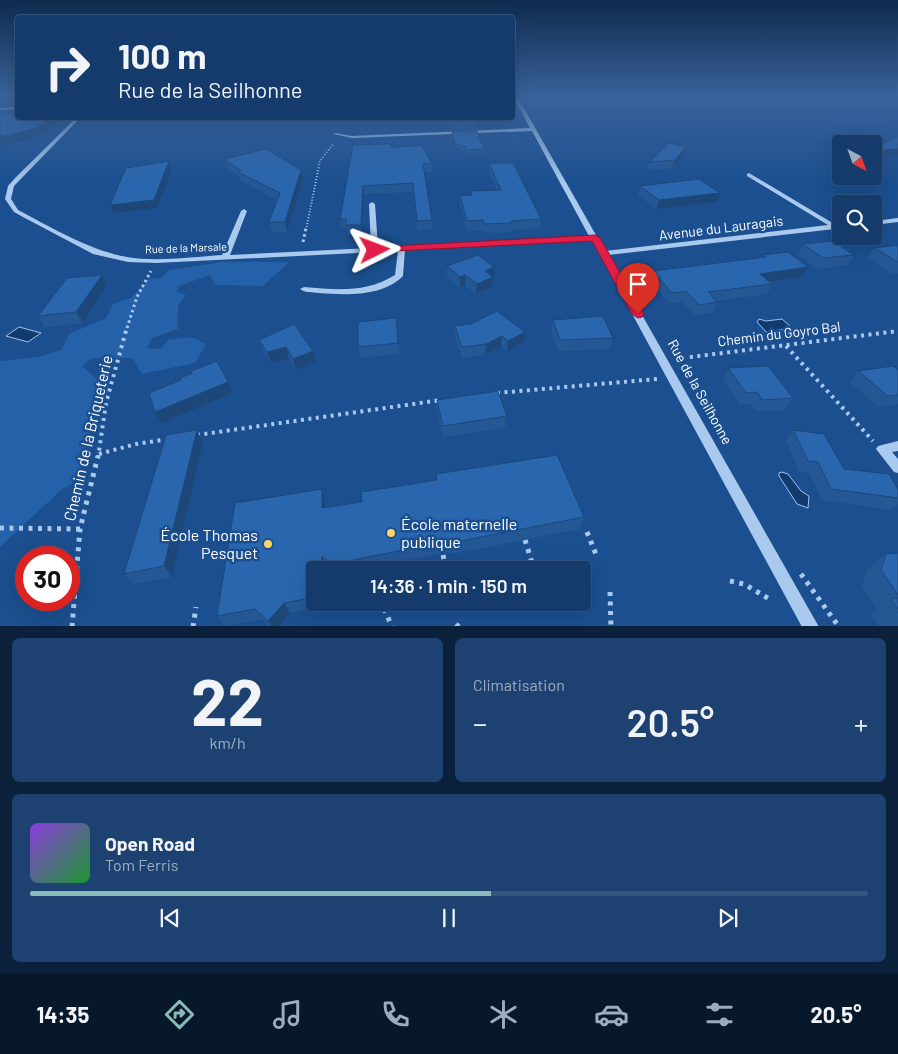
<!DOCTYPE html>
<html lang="fr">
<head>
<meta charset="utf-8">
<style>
	:root { --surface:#143b6b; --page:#1d4271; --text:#f1f3f6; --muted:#9dadc1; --line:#33557e; --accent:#8bbbb9 }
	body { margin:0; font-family:Barlow,sans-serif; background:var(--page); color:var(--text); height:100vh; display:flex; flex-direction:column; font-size:19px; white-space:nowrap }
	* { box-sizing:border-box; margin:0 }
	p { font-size:16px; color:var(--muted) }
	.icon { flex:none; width:28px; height:28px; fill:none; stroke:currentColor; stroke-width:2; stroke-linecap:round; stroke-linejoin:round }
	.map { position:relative; height:626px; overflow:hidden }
	.sheet { display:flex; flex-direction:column; gap:12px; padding:12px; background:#0b203b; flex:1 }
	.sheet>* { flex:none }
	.hud { position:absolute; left:15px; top:15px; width:500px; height:105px; border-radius:5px; box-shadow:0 5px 20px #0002,0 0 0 1px var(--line); background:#143b6b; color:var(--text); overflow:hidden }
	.needle { width:32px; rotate:139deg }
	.tools { position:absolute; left:832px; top:135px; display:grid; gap:10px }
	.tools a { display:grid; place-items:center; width:50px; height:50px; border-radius:5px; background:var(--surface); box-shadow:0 5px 20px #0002,0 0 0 1px var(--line); font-size:25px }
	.speed { position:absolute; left:15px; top:546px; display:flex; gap:10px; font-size:25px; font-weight:700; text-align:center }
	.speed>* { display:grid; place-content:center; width:65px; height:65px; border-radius:50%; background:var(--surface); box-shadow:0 5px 20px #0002,0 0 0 1px var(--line); line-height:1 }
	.speed .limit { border:8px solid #d22; background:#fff; color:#111 }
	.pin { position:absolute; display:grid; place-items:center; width:42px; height:42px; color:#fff; margin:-51px -21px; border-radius:50% 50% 50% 0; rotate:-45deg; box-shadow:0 0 5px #0007 }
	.pin .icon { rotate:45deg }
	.me { position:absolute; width:55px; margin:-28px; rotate:87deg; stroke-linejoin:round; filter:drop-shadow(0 0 4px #0008) }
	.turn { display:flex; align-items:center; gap:18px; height:105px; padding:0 20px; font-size:22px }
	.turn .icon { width:65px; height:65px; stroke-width:2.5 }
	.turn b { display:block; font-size:35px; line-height:42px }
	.big { font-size:38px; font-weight:600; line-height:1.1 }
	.sheet .tile { flex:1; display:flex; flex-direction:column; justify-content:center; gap:8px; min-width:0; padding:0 18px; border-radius:8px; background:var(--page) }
	.sheet .dial { align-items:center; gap:0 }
	.dial b { font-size:65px; line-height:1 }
	.song { display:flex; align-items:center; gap:15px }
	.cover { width:60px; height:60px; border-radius:8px; background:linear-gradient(135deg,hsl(270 70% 55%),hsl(130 70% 35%)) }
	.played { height:5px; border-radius:2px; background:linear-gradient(90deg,var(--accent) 55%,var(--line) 55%) }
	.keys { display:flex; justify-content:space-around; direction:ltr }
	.heat { display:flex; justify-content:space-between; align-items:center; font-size:28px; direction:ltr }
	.sheet .tiles { flex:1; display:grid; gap:12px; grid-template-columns:1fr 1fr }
	.tile:last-child { grid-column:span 2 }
	.trip { position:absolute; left:306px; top:561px; width:285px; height:50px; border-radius:5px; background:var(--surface); box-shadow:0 5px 20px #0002,0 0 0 1px var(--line); font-weight:600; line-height:50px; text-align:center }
	.menu { display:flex; height:80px; justify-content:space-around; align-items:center; background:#08182b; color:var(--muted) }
	.menu .icon { width:35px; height:35px }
	.menu .selected { color:var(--accent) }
	.menu b { font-size:22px; color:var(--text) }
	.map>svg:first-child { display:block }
	.green { fill:#2461a8 }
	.water { fill:#123a6d; stroke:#9cc4f0 }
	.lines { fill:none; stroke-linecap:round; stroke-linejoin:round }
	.path-far3 { stroke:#a9c9ee; stroke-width:2; stroke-dasharray:1 2; stroke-linecap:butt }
	.path-far2 { stroke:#a9c9ee; stroke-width:3; stroke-dasharray:2.5 3; stroke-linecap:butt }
	.path-far1 { stroke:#a9c9ee; stroke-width:4; stroke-dasharray:3 4.5; stroke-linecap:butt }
	.path { stroke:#a9c9ee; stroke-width:5; stroke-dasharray:4 5.5; stroke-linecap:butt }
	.minor { fill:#a9c9ee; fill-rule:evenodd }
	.wall { fill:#245895 }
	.shaded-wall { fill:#1d4779 }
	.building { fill:#2a66ad; stroke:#1d4779 }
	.route { fill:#e11d48; stroke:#92132f }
	.poi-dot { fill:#ffd166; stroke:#1b4f8f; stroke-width:2 }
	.labels { text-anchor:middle; stroke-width:5; stroke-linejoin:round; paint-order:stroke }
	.far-street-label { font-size:11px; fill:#fff; stroke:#1b4f8f }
	.street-label { font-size:14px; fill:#fff; stroke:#1b4f8f }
	.near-street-label { font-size:16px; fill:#fff; stroke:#1b4f8f }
	.near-poi-label { font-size:16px; fill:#fff; stroke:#1b4f8f; text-anchor:start }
</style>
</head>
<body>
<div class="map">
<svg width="898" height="627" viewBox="0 0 898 627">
	<rect width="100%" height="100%" fill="#1b4f8f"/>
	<path class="green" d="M222,262H289L263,286L215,285L210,275L179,286L177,292L186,295L178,306V329L152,338L147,348L160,349L168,340L191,337L206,344L195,363L142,374L132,358H93L82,366L102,384L84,478L61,490L0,547V361L38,357L61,350L69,334L106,318L113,304L131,298L149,279L161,278L169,270Z"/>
	<path class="water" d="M759,319L766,321L782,319L792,328L766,332L757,322Z
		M19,327L41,333L28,342L6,336Z
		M782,472L788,474L801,491L809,496L808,508L797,504L779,476V473Z"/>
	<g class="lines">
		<path class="path-far3" d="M306,230L320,161L334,143"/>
		<path class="path-far2" d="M303,242L306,228
			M127,328L137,297L151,271"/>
		<path class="path-far1" d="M786,346L873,441
			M675,359L898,331
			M497,393L657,379
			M197,435L441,400
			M99,454L136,444L169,439
			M98,458L106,403L127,327"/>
		<path class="path" d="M0,528L80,529
			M587,532L597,557
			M525,540L534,569
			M443,555L446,570
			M801,574L839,627
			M730,581L744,584L771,600
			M610,592L611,627
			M378,602L383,606L392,627
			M456,624L459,627
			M72,627L80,529L98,456
			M193,627L196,607"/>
		<path class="minor" d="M513,96H517L605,251L828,225L747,176V174L749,173L836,225L841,224V228L835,229L608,255L819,627H802L592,240L405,250L403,276C382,297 346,295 319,293C312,292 305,293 300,289L304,287C337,290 366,293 395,275L398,251L156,263L128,262L93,254L23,217L14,212L5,199L8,186L16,177L76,118H80L14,186L11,199L18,210C50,227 91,251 127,257C155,262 193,257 222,255L241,211L244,209L247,211L230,255L371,248L369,204L372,202L375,204L378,247L589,236L532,131L352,138L333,134L335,133L352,136L530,128Z
			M18,107V109L0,110V108Z
			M898,218V222L874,225V221Z
			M898,441V451L892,452L898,459V473L894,472L876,449L878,446Z"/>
	</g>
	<path class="wall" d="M446,118H474L475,121V129L450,130Z
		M452,132L484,149V153L465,154V151L455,148L452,136Z
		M353,145L391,148L432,163V172H424L432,220V229L417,230L413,192L364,194L362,234L347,235L346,228L341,229L340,219Z
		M684,155L672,168L648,170L650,162Z
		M225,159L301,170L303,179L287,232H272L269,222L277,200L241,181L239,176L228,168Z
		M489,163L541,219L540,228L511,230V232L483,233V230L467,231L460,205V196L471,195V191L497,190L489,172Z
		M640,186L717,202L656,209L638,195Z
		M803,244L854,255L848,265L817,269L798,255Z
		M898,245V273L892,274L868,258L874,248Z
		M763,255L808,267L802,277L769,282L772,284L767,294L716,301L717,302L713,313L695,315L682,302L669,303L650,281L653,271L761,258Z
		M447,266L494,277H493L492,287L476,294L465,285L460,287L447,276Z
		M107,285L83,323L45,327L38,316Z
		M396,318L399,354L360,358L358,347Z
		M553,320L613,338L610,349L558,351L551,331Z
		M294,324L316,362L296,370L289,359L271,363L263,351L259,340Z
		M471,324L523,342L507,351L501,346L485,355L462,358L455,336V326Z
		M728,368L793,398L785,410L755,411L750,404H739L723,379Z
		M898,369V404L879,407L850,382L858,371Z
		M437,400L507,416L505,428L443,437L437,412Z
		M793,430L844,469L898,498V504L892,510L822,500L809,473L799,472L786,441Z
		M203,442L172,577L134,584L124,574Z
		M436,474L584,517L580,529L450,554V552L360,570H329L325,567L315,570V602H325V607L290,613L279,627H269L262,619L225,626L217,616L322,489L325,501V508L362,502L436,480Z
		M898,553V627H879L871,614L877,609L862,586L867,570L886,554Z"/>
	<path class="shaded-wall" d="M0,96L2,101L0,102Z
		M48,118H60L41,136L10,144L0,145V136Z
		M686,147L684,155L672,168L675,160Z
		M898,149V156L874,159V151Z
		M169,161L172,169L157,208L114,213L110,205Z
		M301,170L303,179L287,232L285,222Z
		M363,186L364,194L362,234L361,225Z
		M720,193L717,202L656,209L659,200Z
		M494,267V277L484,281L485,271Z
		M808,267L802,277L755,284L760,274Z
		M102,275L107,285L83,323L76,312Z
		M465,275V285L460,287V277Z
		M493,277L492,287L476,294L477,284Z
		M525,332L523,342L507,351L508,341Z
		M502,336L501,346L485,355L486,344Z
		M286,347L289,359L271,363L267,352Z
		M313,351L316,362L296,370L293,359Z
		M228,382L232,393L162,423L155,412Z
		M197,430L203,442L172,577L164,566Z
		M322,489L325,501V520L322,508Z
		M322,556L325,567V570H321Z
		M353,560L355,570H344Z
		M284,603L290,613L279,627H272L268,621Z"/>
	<path class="building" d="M18,112V118H48L37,128L6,136H0V113Z
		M448,118H474L475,121L450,122Z
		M477,131L484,149L466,150V147L455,144L452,132Z
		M898,137V149L874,151V148Z
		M669,143L686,147L675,160L650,162Z
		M391,144V148L421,145L432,163L423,164L432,220L417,221L413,183L363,186L361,225H346V219H340L353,145Z
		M266,149L301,170L285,222H269L280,193L238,172L241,171L225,159Z
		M169,161L154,200L110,205L126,168Z
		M489,163H513L541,219L511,221L512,223L484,224L483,220L467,221L460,196L472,195L471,191L501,190Z
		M699,179L720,193L659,200L640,186Z
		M833,241L854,255L823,258L803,244Z
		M898,245V262L874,248Z
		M788,252L808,267L760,274L772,284L708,292L717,302L699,305L686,291L672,293L653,271L766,257L763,255Z
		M478,255L494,267L485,271L493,277L477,284L465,275L460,277L447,266Z
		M102,275L76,312L38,316L67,278Z
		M497,311L525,332L508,341L502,336L486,344L462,347L455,326L471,324Z
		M603,316L613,338L560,340L553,320Z
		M396,318L398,343L358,347V322Z
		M294,324L313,351L293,359L286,347L267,352L259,340Z
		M217,361L228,382L155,412L149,393L181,380V378L192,373L191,371Z
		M768,366L793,398L762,400L757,392L746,393L728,368Z
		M893,366L897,369H898V395L888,396L858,371Z
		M498,391L507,416L443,426L437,400Z
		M197,430L164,566L124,574L166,435Z
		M793,430L824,434L844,469L889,474L898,489V498L831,489L818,462L808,461Z
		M557,455L584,517L450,543V541L353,560L344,570H338L322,556L321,570H315V597L284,603L268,621L255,609L217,616L235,503L322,489V508L362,502L361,492L437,480L436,474Z
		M898,553V595L881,570L886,554Z
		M898,598V609L891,599Z"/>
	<linearGradient id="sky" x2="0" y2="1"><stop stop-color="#0f2b4f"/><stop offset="0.52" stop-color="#39639b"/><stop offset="1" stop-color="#39639b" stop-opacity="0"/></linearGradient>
	<rect width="898" height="184" fill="url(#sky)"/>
	<path class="route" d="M595,235L600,238L644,314L642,317L638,318L632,314L592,241L375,252L370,250L375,247Z"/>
	<g class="poi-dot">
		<circle cx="391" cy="533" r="5"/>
		<circle cx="268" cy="544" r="5"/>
	</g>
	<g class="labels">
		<g class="far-street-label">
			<text transform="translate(186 248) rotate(-2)" y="4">Rue de la Marsale</text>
		</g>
		<g class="street-label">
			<text transform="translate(721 228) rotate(-7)" y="5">Avenue du Lauragais</text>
			<text transform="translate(779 334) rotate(-7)" y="5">Chemin du Goyro Bal</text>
			<text transform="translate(700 392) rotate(61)" y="5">Rue de la Seilhonne</text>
		</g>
		<g class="near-street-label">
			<text transform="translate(88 438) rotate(-77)" y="6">Chemin de la Briqueterie</text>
		</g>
		<g class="near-poi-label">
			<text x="401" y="530">École maternelle<tspan x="401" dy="18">publique</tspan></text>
			<text x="258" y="541" text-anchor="end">École Thomas<tspan x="258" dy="18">Pesquet</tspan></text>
		</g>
	</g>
</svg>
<div class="tools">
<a><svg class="needle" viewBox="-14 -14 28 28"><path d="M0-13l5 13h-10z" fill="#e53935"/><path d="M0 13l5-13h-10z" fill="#9dadc1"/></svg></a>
<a><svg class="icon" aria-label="search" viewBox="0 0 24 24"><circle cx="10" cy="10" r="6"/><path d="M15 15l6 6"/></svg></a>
</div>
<div class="speed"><div class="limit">30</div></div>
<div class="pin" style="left:638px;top:314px;background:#d93025"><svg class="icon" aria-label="arrive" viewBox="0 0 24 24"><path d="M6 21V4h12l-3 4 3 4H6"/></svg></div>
<svg class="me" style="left:375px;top:250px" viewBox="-20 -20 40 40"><path d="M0-17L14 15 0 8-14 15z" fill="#e11d48" stroke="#fff" stroke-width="4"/></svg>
<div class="trip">14:36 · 1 min · 150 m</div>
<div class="hud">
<div class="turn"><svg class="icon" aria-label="right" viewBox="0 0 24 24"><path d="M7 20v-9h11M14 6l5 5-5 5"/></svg><div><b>100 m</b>Rue de la Seilhonne</div></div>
</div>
</div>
<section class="sheet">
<div class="tiles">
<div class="tile dial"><b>22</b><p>km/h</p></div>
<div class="tile"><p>Climatisation</p>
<div class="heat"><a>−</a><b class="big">20.5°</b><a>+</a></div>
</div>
<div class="tile">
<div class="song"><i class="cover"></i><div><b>Open Road</b><p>Tom Ferris</p></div></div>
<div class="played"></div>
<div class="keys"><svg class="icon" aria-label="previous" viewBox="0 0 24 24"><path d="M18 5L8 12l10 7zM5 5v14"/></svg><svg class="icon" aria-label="pause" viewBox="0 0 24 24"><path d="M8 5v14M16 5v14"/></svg><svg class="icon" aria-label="next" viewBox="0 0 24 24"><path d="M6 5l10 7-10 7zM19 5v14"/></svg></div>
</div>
</div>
</section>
<nav class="menu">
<b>14:35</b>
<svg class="icon selected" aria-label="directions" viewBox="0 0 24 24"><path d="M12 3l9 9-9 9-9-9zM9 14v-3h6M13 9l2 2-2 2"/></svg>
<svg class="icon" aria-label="music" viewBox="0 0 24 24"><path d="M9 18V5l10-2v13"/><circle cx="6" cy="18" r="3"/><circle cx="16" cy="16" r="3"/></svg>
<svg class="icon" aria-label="phone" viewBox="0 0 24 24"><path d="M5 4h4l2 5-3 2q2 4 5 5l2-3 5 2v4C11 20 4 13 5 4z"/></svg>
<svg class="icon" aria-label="climate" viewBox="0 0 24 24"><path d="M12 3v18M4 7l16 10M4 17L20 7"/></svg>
<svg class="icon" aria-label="car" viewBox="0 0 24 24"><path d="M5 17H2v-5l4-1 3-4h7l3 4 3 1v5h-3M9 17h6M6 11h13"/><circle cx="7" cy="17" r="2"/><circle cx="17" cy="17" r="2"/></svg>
<svg class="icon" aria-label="filters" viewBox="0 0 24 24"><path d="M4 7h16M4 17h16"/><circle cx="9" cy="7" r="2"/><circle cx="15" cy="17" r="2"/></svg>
<b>20.5°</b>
</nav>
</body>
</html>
